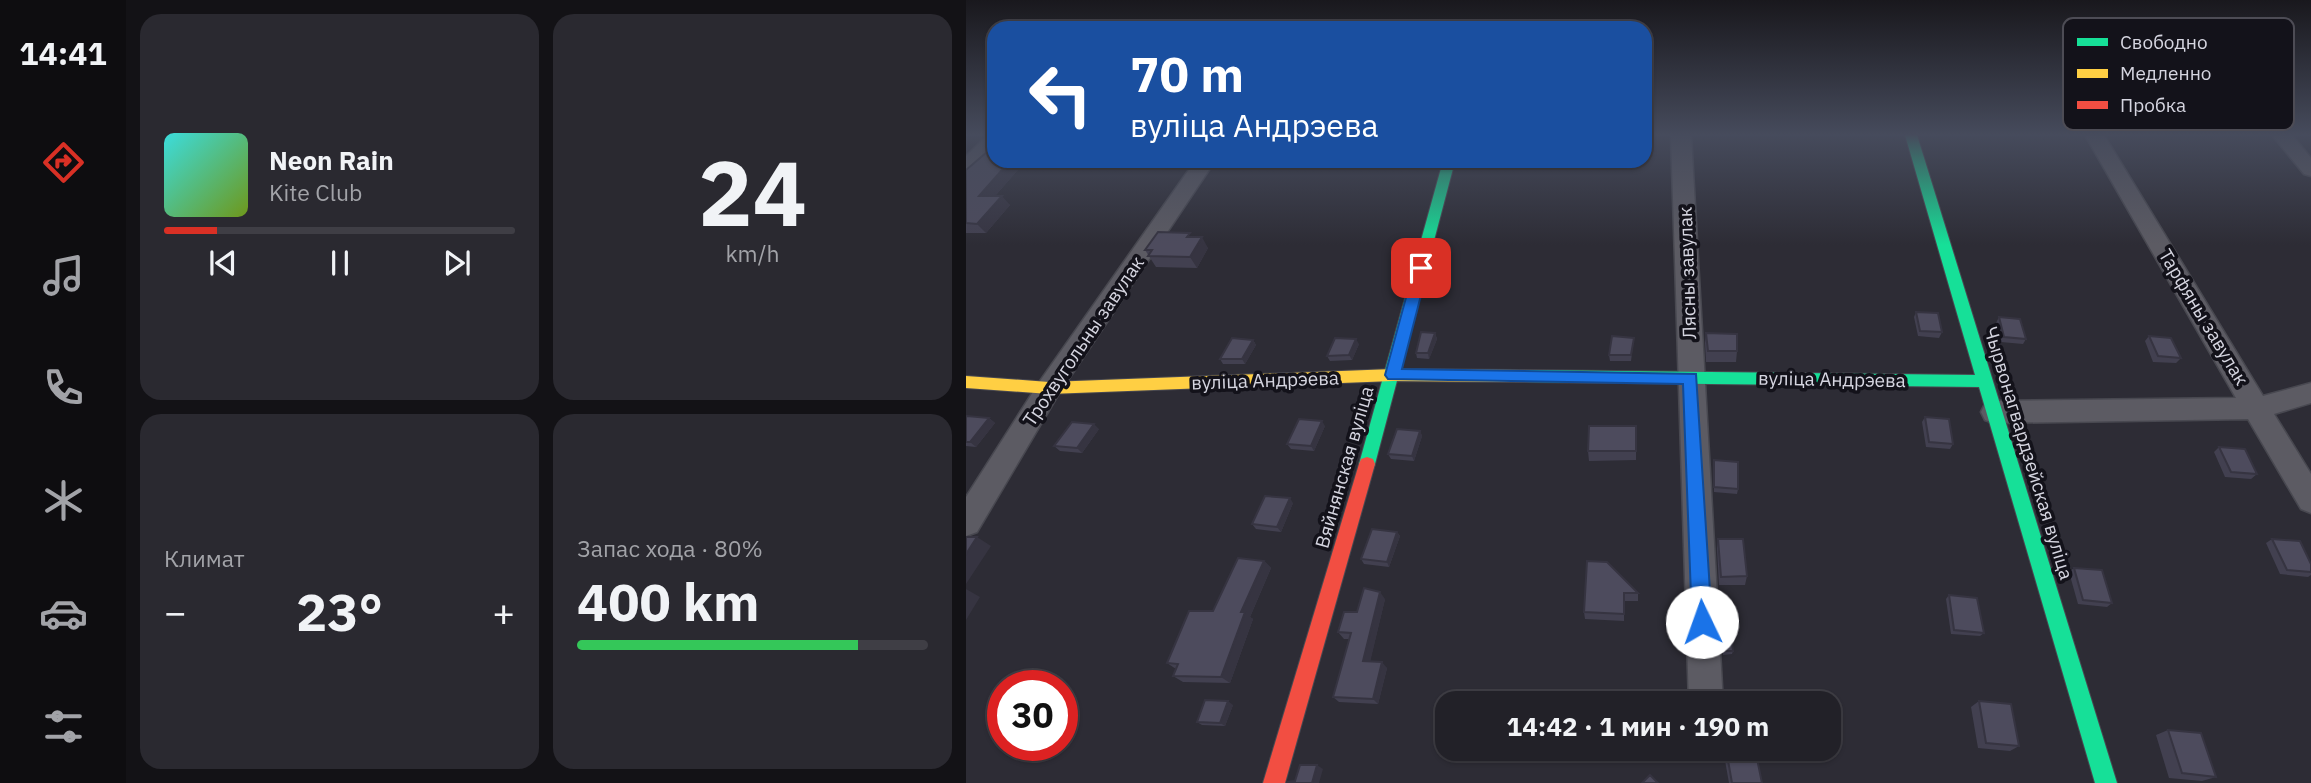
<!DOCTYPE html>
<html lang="ru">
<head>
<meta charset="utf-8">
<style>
	:root { --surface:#222128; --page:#2a2930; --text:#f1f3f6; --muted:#a2a3a8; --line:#3f3e45; --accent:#d93025 }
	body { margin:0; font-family:"IBM Plex Sans",sans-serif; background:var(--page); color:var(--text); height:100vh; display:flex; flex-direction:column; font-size:26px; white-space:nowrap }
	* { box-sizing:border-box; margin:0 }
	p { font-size:23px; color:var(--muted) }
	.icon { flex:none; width:38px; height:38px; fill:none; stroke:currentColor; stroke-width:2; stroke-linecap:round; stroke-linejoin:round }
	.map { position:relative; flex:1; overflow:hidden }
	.side { display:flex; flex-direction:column; gap:14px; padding:14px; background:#131216; width:840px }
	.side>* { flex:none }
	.banner { position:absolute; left:21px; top:21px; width:665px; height:147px; border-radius:21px; box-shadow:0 2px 5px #0004,0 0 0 2px var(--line); background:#1a4fa0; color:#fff; overflow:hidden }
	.speed { position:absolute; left:21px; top:670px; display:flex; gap:14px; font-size:35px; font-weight:700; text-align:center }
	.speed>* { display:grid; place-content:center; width:91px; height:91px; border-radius:50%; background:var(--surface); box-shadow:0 2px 5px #0004,0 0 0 2px var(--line); line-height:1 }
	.speed .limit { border:10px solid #d22; background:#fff; color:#111 }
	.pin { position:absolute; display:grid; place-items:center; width:60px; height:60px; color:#fff; margin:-30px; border-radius:14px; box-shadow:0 4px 10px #0006 }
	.me { position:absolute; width:77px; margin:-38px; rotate:357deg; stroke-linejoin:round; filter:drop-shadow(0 0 5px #0008) }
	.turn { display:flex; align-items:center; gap:24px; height:147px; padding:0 28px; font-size:32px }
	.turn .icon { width:91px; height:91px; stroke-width:2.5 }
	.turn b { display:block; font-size:49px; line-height:60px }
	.big { font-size:52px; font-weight:800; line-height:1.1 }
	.side .card { flex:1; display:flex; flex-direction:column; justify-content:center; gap:10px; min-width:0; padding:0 24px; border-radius:21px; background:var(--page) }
	.side .dial { align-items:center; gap:0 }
	.dial b { font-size:91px; line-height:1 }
	.song { display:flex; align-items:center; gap:21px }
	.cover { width:84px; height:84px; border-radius:10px; background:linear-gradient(135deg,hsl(180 70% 55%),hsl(80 70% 35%)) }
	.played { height:7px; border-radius:4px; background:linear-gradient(90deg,var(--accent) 15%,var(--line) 15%) }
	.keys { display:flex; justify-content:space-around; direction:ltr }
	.heat { display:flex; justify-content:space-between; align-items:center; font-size:38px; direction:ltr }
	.charge { height:10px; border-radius:5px; background:linear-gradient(90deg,#34c759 80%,var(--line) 0) }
	.side .tiles { flex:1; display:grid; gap:14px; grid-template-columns:repeat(2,1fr) }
	.trip { position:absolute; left:469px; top:691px; width:406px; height:70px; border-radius:21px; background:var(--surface); box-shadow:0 2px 5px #0004,0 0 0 2px var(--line); font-weight:800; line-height:70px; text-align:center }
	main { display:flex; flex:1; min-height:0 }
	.tab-bar { display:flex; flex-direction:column; width:126px; justify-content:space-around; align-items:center; background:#0e0d10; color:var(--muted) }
	.tab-bar .icon { width:49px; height:49px }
	.tab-bar .current { color:var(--accent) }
	.tab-bar b { font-size:32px; color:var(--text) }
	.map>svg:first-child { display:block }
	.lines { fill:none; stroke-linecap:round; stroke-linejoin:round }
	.street-casing { stroke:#484850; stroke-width:3 }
	.fast-casing { stroke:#484850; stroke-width:2 }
	.slow-casing { stroke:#484850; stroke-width:2 }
	.jam-casing { stroke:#484850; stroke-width:2 }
	.street { fill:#5c5b63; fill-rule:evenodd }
	.fast { fill:#16e098; fill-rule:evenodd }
	.slow { fill:#ffcf43; fill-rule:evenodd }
	.jam { fill:#f24e42; fill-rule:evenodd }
	.wall { fill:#424050 }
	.shaded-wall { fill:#363441 }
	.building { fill:#4d4b5d; stroke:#363441; stroke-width:2 }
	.route { fill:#1a73e8; stroke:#114b97; stroke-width:2 }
	.labels { text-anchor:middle; stroke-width:7; stroke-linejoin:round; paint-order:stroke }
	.street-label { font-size:19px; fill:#d5d5e0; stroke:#13121a }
	.key { fill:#13121a; stroke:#4d4c55; stroke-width:2 }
	.key-label { font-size:19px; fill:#d5d5e0 }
</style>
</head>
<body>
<main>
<nav class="tab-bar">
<b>14:41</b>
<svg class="icon current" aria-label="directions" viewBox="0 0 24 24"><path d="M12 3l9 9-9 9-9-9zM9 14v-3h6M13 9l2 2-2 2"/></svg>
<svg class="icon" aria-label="music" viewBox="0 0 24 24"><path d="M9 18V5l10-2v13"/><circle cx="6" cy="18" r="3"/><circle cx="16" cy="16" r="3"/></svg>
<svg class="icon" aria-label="phone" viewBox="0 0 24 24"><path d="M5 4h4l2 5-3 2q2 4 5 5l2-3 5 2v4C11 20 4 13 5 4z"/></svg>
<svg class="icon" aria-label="climate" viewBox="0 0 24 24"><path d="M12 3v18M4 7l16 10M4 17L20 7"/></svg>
<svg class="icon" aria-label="car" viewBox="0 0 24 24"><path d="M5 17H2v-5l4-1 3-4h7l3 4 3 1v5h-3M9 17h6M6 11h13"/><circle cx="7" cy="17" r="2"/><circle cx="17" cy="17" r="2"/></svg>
<svg class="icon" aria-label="filters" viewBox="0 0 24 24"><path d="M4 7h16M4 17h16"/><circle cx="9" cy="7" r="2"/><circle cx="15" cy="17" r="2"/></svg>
</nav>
<section class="side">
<div class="tiles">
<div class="card">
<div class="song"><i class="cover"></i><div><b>Neon Rain</b><p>Kite Club</p></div></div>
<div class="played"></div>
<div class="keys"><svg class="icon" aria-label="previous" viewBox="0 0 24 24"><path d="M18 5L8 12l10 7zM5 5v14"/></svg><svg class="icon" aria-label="pause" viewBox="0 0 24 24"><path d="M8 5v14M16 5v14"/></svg><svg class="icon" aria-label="next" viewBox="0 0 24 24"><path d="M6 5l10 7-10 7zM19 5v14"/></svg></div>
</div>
<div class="card dial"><b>24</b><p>km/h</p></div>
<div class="card"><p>Климат</p>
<div class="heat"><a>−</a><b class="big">23°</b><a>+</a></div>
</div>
<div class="card"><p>Запас хода · 80%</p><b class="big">400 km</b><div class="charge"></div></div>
</div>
</section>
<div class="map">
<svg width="1345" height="783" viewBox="0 0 1345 783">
	<rect width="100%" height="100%" fill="#2d2c35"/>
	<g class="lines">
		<defs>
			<path id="street" d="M28,135V151L7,171L0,173V156L21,136Z
				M705,135H725L757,704H723Z
				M1119,135H1138L1297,396L1345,383V403L1308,414L1345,474V513L1335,509L1282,419L1028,423L1019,420L1015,412L1019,404L1028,401L1270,398Z
				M1306,135H1326L1345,158V176L1338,174Z
				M229,161H249L92,395L11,532L0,536V497L74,381Z"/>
			<path id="fast" d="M939,135H951L1151,783H1129L1013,387L553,382L545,376L553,370L1009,375Z
				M477,161H489L409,464L407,469L401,471L395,469L393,464Z"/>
			<path id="slow" d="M427,369L553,370L561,376L553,382L427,381L83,394L0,388V376L83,382Z"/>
			<path id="jam" d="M401,457L407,459L409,464L319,783H297L393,464L395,459Z"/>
		</defs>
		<use href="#street" class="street-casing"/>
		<use href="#fast" class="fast-casing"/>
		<use href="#slow" class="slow-casing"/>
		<use href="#jam" class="jam-casing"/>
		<use href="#street" class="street"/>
		<use href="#fast" class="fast"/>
		<use href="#slow" class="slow"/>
		<use href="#jam" class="jam"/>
	</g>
	<path class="wall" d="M28,161H56L58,163L29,196L44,205L20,233H0V170Z
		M227,237L242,248L231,268L190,267L179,250Z
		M950,312L976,332L973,338L952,336L948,317Z
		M1033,317L1060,339L1057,344L1035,342L1030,323Z
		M469,333L471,339L463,359L451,358L450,353Z
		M740,333L771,351L770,362H740L739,343Z
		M1183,336L1215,358L1210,363L1187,362L1179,341Z
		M668,338L665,361H644L643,355Z
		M287,340L290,345L279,364H257L254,359Z
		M393,344L386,360L364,361L361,356Z
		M0,417L23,418L29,423L10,447L0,446Z
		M959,417L987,444L984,449L960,447L956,422Z
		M359,426L348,451L325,449L321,444Z
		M670,426V460L623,461L622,451Z
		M133,429L116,453L94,451L88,446Z
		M454,431L456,436L448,461L425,459L422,454Z
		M1253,447L1291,474L1285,479L1259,477L1248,452Z
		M748,460L772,489L771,494L748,492Z
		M327,503L315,532L290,529L286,524Z
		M431,532L434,536L423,567L398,564L395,559Z
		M752,539L781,576L779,585H753L751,548Z
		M1306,539L1345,564V575L1342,577L1314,574L1300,543Z
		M298,561L305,568L284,617L287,619L264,683L217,682L207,676L210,669L201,663L247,611Z
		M621,561L672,593V601H658V621L619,619L618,612Z
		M1108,568L1146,603L1141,607L1112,604L1103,572Z
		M983,595L1018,633L1014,636L985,634L980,599Z
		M419,599L404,661L421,668L412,704L373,702L367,697L383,639H378L372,632Z
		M756,627L767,651L766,654L757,655L755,631Z
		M1013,701L1053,746L1044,751L1012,748L1005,707Z
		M267,705L259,726L236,725L231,722Z
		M1202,730L1250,777L1236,781L1203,778L1190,735Z
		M699,749L698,756L635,758L634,753Z
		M757,749H789L796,783H763Z"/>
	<path class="shaded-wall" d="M44,161H56L58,163L21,205L13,196Z
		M36,196L44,205L20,233L11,224Z
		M236,237L242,248L231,268L224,257Z
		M469,333L471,339L463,359L462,353Z
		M390,339L393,344L386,360L383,355Z
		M287,340L290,345L279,364L276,359Z
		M23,418L29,423L10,447L4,442Z
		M356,421L359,426L348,451L345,446Z
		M128,424L133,429L116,453L111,448Z
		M454,431L456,436L448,461L446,456Z
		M324,498L327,503L315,532L311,527Z
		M431,532L434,536L423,567L421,562Z
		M11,537L25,546L0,584V554Z
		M298,561L305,568L284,617L287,619L264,683L255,677L275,612Z
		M0,589L14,597L0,620Z
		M414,592L419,599L403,667L397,661Z
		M416,662L421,668L412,704L407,699Z
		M262,701L267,705L259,726L254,723Z
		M351,765L357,769L353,783H346Z"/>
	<path class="building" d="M28,146V161H44L13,196H36L11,224L0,223V170Z
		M192,232L224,233L221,237H236L224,257L182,256L186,250H179Z
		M950,312L972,313L976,332L954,331Z
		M1033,317L1054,319L1060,339L1038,337Z
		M455,332L469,333L462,353H450Z
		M740,333L771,334V351H742Z
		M646,336L668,338L665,355H643Z
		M1183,336L1205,338L1215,358L1192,356Z
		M266,338L287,340L276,359H254Z
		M369,338L390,339L383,355L361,356Z
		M1,416L23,418L4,442H0V417Z
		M959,417L983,419L987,444L963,442Z
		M333,419L356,421L345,446L321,444Z
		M106,422L128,424L111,448L88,446Z
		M623,426H670V451H622Z
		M431,429L454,431L446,456L422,454Z
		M1253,447L1279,449L1291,474L1265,472Z
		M748,460L772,462V489L748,487Z
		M299,496L324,498L311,527L286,524Z
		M406,529L431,532L421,562L395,559Z
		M0,537H11L0,554Z
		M752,539H777L781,576L755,577Z
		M1306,539L1334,541L1345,564V572L1321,570Z
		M272,558L298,561L275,612H279L255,677L207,676L212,664L201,663L223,611H247Z
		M621,561L641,562L672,593H658V614L618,612Z
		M1108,568L1136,570L1146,603L1117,600Z
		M398,588L414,592L397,661L416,662L407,699L367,697L385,633L372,632L378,612H391Z
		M983,595L1011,598L1018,633L988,630Z
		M764,626L767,651H758L756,627Z
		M696,690V704H634V692Z
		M239,700L262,701L254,723L231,722Z
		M1013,701L1045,704L1053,746L1020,743Z
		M1202,730L1235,733L1250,777L1216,773Z
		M634,749H699V750L634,753Z
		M760,749H789L796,783H766Z
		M334,765H351L346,783H321V782L329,781Z
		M684,775L692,783H676Z"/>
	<linearGradient id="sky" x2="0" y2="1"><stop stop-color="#19181d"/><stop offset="0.55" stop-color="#464b5c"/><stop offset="1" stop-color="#464b5c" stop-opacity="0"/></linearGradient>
	<rect width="1345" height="245" fill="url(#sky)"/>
	<path class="route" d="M455,263L462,268L436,369L730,374L746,622L743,629L736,632L729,629L726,622L717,384L422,379L419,375L448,268Z"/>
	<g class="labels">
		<g class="street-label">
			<text transform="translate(721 273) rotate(-92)" y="7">Лясны завулак</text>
			<text transform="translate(1238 317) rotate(59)" y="7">Тарфяны завулак</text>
			<text transform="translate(117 341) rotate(-56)" y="7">Трохвугольны завулак</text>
			<text transform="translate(866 379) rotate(1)" y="7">вуліца Андрэева</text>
			<text transform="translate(299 380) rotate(-2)" y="7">вуліца Андрэева</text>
			<text transform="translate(1063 453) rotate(73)" y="7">Чырвонагвардзейская вуліца</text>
			<text transform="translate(378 467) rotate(-74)" y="7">Вяйнянская вуліца</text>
		</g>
	</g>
	<rect x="1097" y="18" width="231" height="112" rx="10" class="key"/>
	<rect x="1111" y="38" width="31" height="8" fill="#16e098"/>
	<rect x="1111" y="69" width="31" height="9" fill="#ffcf43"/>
	<rect x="1111" y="101" width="31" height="8" fill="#f24e42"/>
	<g class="key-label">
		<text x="1154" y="49">Свободно</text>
		<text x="1154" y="80">Медленно</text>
		<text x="1154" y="112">Пробка</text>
	</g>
</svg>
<div class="speed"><div class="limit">30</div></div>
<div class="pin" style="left:455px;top:268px;background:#d93025"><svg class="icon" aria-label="arrive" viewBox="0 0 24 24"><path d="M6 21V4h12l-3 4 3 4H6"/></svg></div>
<svg class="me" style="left:736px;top:622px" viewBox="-20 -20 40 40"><circle r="19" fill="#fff"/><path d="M0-13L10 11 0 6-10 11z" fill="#1a73e8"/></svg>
<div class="trip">14:42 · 1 мин · 190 m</div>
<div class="banner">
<div class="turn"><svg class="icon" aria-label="left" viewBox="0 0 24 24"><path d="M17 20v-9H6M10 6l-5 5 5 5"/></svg><div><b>70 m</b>вуліца Андрэева</div></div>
</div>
</div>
</main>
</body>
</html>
